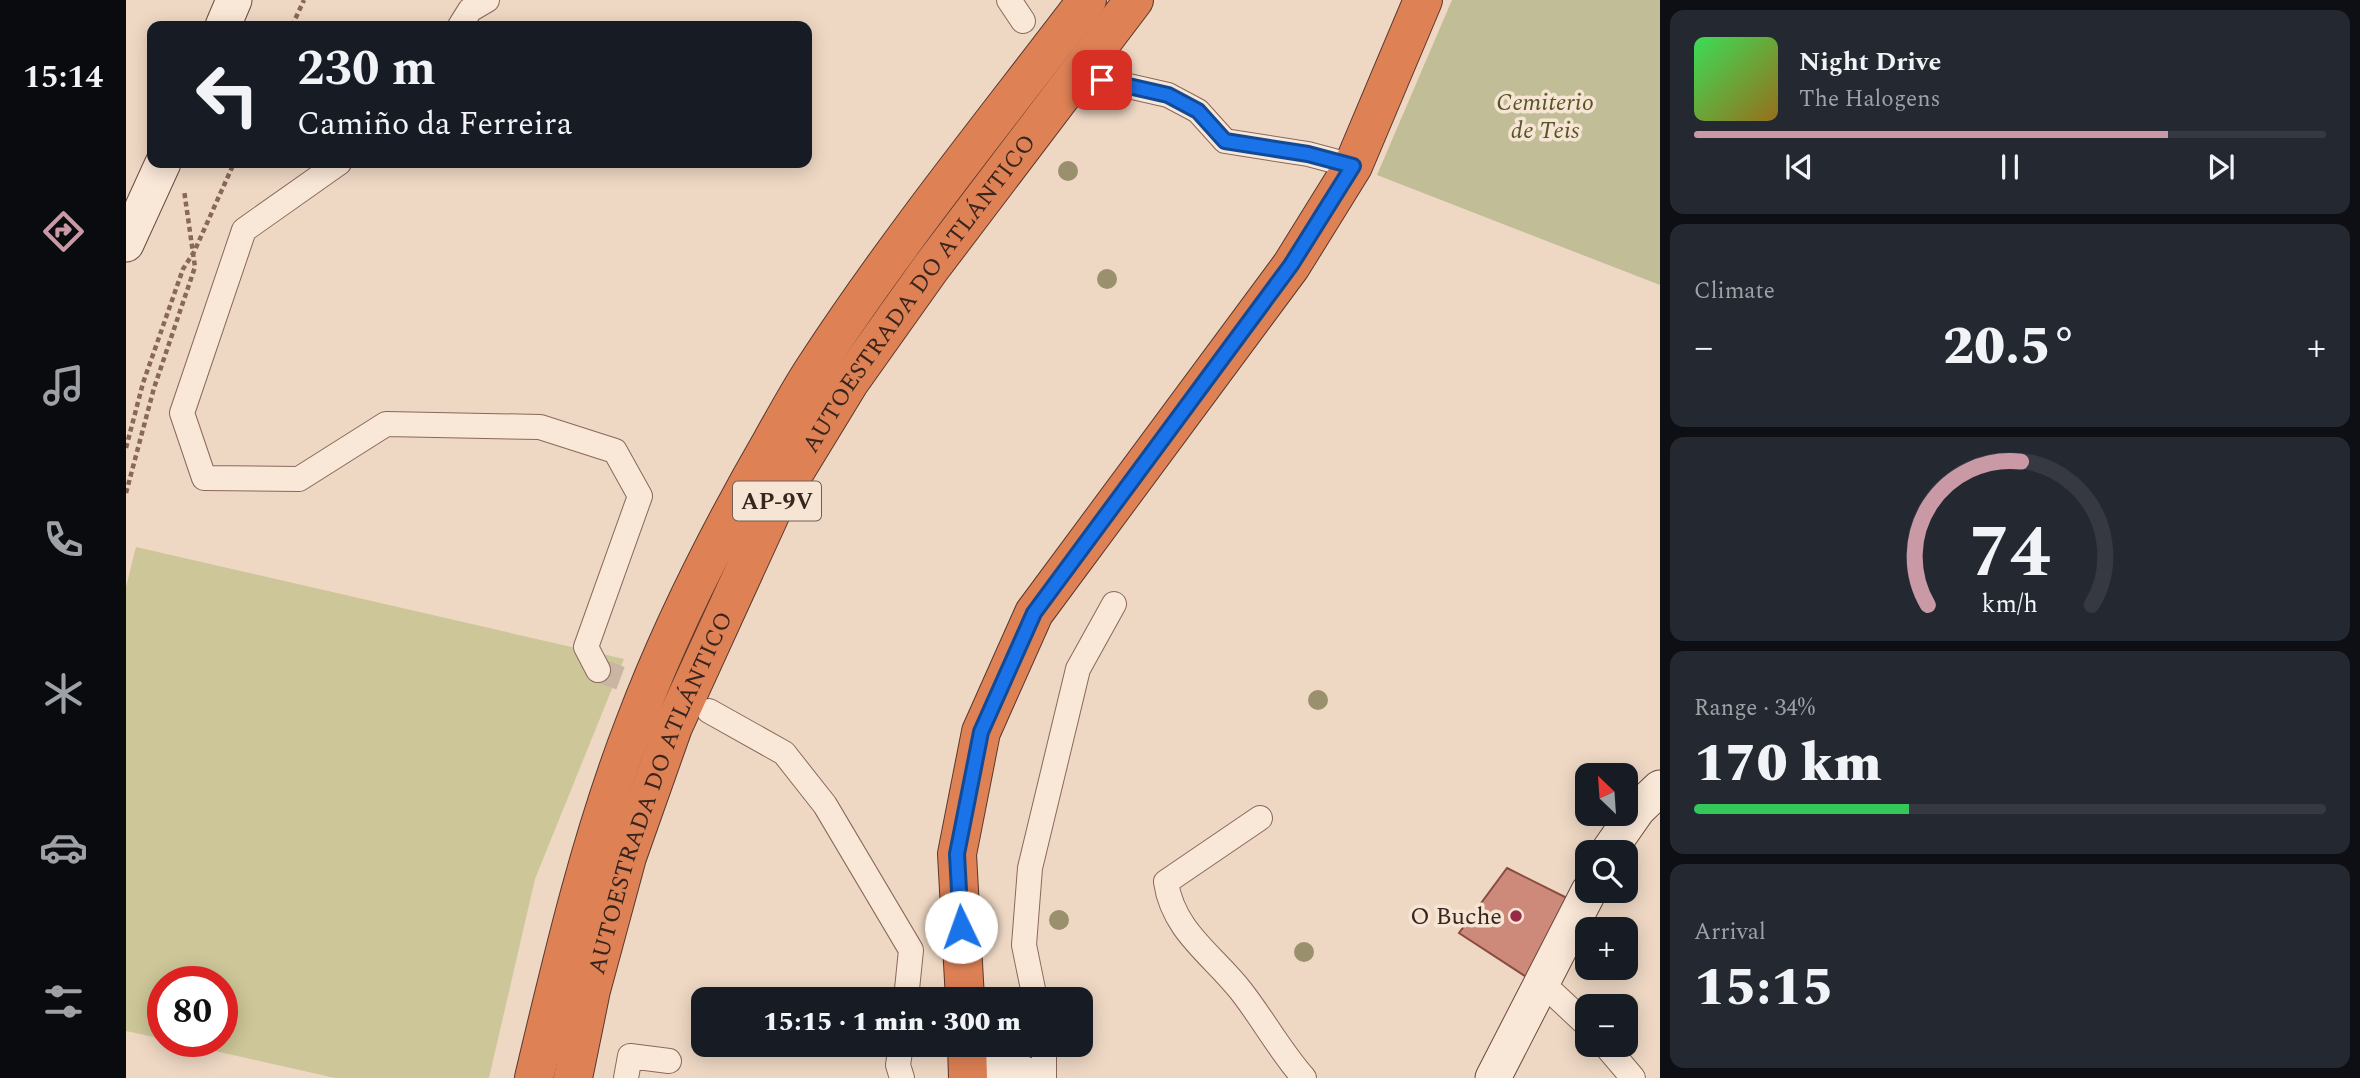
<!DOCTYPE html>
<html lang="en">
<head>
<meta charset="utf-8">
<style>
	:root { --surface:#171b24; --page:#242831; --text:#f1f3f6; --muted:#9ea1a6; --line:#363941; --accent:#c999a6 }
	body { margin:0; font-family:Spectral,serif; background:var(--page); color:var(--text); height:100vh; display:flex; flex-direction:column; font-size:26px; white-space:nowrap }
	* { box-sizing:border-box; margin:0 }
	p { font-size:23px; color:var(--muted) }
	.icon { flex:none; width:38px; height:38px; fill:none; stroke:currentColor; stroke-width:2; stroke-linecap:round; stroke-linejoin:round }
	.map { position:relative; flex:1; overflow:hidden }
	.sheet { display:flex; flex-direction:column; gap:10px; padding:10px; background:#0d0f14; width:700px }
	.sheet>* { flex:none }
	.guide { position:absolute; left:21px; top:21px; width:665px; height:147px; border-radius:14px; box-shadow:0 4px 18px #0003; background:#171b24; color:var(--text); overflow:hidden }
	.needle { width:46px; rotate:335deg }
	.tools { position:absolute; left:1449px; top:763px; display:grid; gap:14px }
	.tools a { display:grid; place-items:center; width:63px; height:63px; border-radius:14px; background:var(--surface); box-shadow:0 4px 18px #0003; font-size:35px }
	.speed { position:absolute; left:21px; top:966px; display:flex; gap:14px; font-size:35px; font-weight:700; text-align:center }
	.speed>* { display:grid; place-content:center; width:91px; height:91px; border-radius:50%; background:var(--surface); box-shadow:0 4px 18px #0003; line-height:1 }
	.speed .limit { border:10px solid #d22; background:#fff; color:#111 }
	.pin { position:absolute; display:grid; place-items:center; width:60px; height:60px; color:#fff; margin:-30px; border-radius:14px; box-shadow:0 4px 10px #0006 }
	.me { position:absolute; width:77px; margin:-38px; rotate:357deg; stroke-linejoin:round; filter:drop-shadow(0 0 5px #0008) }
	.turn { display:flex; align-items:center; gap:24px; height:147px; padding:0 35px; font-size:32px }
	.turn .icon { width:91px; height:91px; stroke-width:2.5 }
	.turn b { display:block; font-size:49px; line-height:60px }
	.big { font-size:52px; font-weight:800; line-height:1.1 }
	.sheet .tile { flex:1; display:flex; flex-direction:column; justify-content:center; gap:10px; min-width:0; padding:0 24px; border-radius:14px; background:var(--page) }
	.sheet .dial { align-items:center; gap:0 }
	.dial svg { height:182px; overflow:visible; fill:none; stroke:var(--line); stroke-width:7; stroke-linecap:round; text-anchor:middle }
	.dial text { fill:var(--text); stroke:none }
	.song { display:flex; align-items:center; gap:21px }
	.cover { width:84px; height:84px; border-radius:10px; background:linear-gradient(135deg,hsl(130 70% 55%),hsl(40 70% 35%)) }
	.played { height:7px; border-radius:4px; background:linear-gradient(90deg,var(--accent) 75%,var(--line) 75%) }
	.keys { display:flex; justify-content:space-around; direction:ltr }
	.heat { display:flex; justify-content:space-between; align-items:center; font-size:38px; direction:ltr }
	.charge { height:10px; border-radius:5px; background:linear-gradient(90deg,#34c759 34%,var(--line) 0) }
	.trip { position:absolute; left:565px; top:987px; width:402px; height:70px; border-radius:14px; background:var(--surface); box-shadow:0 4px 18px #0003; font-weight:800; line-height:70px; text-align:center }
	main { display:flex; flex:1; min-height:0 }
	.dock { display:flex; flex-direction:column; width:126px; justify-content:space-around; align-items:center; background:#090b0e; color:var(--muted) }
	.dock .icon { width:49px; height:49px }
	.dock .active { color:var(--accent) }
	.dock b { font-size:32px; color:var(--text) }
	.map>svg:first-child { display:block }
	.green { fill:#cdc698 }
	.cemetery { fill:#c1bd97 }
	.building { fill:#cd897a; stroke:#884c40; stroke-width:2 }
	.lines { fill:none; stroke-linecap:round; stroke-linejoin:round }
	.street-tunnel { stroke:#cab4a3; stroke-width:24; stroke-dasharray:24 12; stroke-linecap:butt }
	.street-casing { stroke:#89685a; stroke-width:26 }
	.secondary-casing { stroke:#6b493d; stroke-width:37 }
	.highway-casing { stroke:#57382e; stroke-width:40 }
	.path { stroke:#89685a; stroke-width:4.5; stroke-dasharray:5 3.5; stroke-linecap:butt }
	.street { stroke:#f9e7d7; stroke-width:24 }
	.secondary { stroke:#f9e7d7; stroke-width:35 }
	.highway { stroke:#de8155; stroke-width:38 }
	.tree { fill:#9a906d }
	.route-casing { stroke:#114b97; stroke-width:18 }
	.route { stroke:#1a73e8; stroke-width:12 }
	.poi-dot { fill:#982a45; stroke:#f6e4d4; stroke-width:2.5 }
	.labels { text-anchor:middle; stroke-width:7; stroke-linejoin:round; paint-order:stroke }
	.shield { fill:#f6e4d4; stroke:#725e55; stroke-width:2 }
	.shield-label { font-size:23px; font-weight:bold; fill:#39251e }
	.park-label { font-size:24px; font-style:italic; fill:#555525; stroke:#f6e4d4 }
	.street-label { font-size:24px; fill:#39251e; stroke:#f6e4d4 }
	.poi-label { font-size:24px; fill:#39251e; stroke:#f6e4d4; text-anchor:end }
</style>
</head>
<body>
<main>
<nav class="dock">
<b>15:14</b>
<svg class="icon active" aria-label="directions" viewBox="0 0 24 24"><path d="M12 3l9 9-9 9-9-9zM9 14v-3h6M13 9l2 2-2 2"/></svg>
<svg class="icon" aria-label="music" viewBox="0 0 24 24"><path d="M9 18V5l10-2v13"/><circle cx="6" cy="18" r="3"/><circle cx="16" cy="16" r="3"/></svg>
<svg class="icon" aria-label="phone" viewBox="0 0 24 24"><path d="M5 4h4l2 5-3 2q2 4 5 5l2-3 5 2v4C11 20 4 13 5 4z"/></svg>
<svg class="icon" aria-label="climate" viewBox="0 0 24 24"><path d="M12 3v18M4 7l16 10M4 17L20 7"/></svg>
<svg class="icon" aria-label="car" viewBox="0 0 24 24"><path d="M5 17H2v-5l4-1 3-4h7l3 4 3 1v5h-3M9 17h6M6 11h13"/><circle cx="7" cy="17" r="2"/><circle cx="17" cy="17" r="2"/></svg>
<svg class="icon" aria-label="filters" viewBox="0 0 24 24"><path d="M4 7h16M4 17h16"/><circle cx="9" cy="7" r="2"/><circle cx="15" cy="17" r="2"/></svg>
</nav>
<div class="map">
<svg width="1534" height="1078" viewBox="0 0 1534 1078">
	<rect width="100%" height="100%" fill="#eed8c4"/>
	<path class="green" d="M10,547L498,659L409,879L363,1078H209L45,1041H96V982H37V1039L0,1031V587Z"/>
	<path class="cemetery" d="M1326,0H1534V285L1251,175Z"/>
	<path class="building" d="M1381,868L1443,899L1402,978L1333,933Z"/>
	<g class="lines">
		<path class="street-tunnel" d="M472,670L534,693"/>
		<defs>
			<path id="street" d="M883,0L897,21
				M334,26L344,10L361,0
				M976,80L1042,95L1072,111L1099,141L1182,154L1227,166
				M213,163L118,230L56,413L78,478L173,479L260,424L414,427L489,451L514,496L460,647L472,670
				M583,711L658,753L699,805L785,950L780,999
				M1134,818L1040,882C1047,931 1087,955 1115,991C1137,1019 1154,1051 1178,1078
				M1413,986L1428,994L1461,1025
				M909,999L898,945L904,868L952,669L988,604
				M775,1045L772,1065L776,1078
				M918,1045V1078
				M1479,1045L1507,1078
				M500,1078L504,1056L543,1061"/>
			<path id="secondary" d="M97,26L108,0
				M0,244L37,163
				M1482,852L1512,809L1534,788
				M842,1068C867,1067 886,1068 909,1078
				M1367,1078L1463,891"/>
			<g id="highway">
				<path d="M839,999L831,854L855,732L908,613L1165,266L1227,166L1297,0"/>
				<path d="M841,1045L842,1078"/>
				<path d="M408,1078C436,960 465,836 509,723C546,625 594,531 646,441C660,416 674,390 690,366C773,239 869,121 961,0"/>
				<path id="s1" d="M447,1078L465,990L501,857L547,727L648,506L723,383L804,269L1008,0"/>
			</g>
		</defs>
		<use href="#street" class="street-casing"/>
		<use href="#secondary" class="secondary-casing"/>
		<use href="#highway" class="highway-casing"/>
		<path class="path" d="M166,26L178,0
			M0,448L17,383L57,269L68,252L108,163
			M0,493L28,388L69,267L58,190"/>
		<use href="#street" class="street"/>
		<use href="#secondary" class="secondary"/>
		<use href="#highway" class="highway"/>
	</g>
	<g class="tree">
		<circle cx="942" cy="171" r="10"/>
		<circle cx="981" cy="279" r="10"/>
		<circle cx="1192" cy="700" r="10"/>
		<circle cx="933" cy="920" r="10"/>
		<circle cx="1178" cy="952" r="10"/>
	</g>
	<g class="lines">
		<defs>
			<path id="route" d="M835,927L831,854L855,732L908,613L1165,265L1227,166L1182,154L1099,141L1072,111L1042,95L976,80"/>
		</defs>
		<use href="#route" class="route-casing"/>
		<use href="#route" class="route"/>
	</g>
	<circle class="poi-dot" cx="1390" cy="916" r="7"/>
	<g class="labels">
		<rect class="shield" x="607" y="481.5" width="88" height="39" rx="5"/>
		<g class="shield-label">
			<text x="651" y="509">AP-9V</text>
		</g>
		<g class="park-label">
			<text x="1419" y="110">Cemiterio<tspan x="1419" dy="28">de Teis</tspan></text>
		</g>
		<g class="street-label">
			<text dy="8" stroke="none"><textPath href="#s1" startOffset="866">AUTOESTRADA DO ATLÁNTICO</textPath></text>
			<text dy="8" stroke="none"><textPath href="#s1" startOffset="299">AUTOESTRADA DO ATLÁNTICO</textPath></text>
		</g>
		<g class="poi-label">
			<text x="1376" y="924">O Buche</text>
		</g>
	</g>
</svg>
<div class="tools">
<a><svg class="needle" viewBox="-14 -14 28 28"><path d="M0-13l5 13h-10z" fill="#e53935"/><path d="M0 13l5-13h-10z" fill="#9ea1a6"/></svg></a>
<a><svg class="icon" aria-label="search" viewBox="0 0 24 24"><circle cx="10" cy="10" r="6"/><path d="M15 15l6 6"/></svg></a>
<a>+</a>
<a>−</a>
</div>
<div class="speed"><div class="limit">80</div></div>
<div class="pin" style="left:976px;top:80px;background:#d93025"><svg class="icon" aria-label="arrive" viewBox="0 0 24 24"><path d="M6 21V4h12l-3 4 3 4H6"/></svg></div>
<svg class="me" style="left:835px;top:927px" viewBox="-20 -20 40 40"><circle r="19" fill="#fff"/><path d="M0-13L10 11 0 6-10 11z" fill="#1a73e8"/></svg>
<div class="trip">15:15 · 1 min · 300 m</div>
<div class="guide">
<div class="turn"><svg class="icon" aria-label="left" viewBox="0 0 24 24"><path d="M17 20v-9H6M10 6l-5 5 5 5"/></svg><div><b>230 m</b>Camiño da Ferreira</div></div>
</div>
</div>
<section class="sheet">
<div class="tile">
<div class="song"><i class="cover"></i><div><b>Night Drive</b><p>The Halogens</p></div></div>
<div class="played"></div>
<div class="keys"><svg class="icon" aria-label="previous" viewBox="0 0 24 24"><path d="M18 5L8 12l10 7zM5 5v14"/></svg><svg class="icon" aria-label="pause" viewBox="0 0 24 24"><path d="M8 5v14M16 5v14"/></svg><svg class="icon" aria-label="next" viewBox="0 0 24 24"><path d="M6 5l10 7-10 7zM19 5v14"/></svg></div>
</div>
<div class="tile"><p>Climate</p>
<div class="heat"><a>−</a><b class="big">20.5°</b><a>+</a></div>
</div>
<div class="tile dial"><svg viewBox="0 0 100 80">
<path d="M14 69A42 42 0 1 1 86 69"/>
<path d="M14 69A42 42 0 0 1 55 6" stroke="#c999a6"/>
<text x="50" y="56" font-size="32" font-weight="700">74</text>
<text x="50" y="72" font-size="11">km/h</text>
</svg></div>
<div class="tile"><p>Range · 34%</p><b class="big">170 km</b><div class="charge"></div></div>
<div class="tile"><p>Arrival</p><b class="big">15:15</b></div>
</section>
</main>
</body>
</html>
